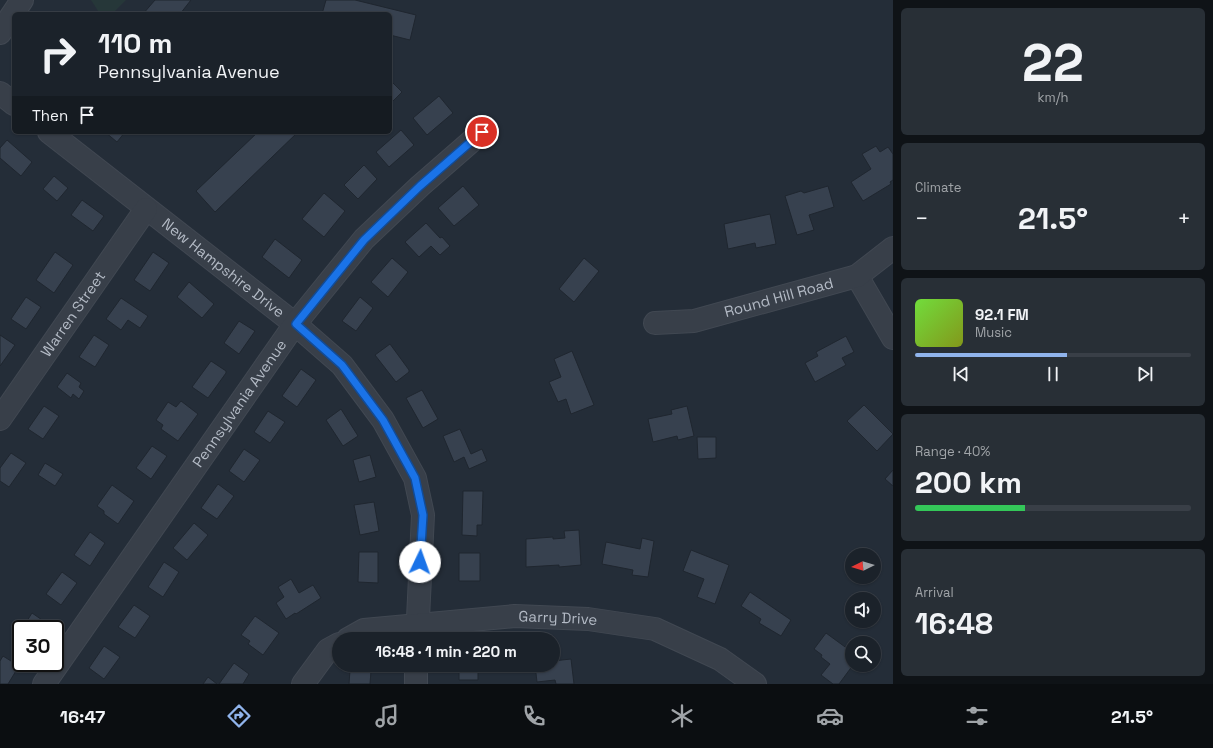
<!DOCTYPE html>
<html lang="en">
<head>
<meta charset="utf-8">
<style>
	:root { --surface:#1b222a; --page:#282f36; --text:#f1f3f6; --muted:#a0a4a8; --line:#393f47; --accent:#90b4ec }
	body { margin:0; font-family:"Space Grotesk",sans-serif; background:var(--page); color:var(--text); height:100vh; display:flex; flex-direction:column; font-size:15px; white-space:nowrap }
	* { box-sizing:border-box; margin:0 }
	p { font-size:13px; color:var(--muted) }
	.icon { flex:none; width:22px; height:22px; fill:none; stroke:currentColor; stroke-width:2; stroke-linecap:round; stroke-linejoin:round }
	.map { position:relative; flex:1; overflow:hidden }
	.side { display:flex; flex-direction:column; gap:8px; padding:8px; background:#0f1317; width:320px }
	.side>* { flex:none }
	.top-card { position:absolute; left:12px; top:12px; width:380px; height:122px; border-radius:6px; box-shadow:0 1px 3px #0004,0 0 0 1px var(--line); background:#1b222a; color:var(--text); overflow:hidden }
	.needle { width:26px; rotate:265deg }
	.buttons { position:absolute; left:845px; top:548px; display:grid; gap:8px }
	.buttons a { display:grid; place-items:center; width:36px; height:36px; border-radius:50%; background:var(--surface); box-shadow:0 1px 3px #0004,0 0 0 1px var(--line); font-size:20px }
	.speed { position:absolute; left:12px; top:620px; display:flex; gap:8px; font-size:20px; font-weight:700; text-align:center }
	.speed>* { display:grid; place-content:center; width:52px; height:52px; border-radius:50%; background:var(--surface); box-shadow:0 1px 3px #0004,0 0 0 1px var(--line); line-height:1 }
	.speed .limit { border:2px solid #111; border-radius:6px; background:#fff; color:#111 }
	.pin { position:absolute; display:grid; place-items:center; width:34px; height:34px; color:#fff; margin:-17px; border:2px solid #fff; border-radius:50%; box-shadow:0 1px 4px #0007 }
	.me { position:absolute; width:44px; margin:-22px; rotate:3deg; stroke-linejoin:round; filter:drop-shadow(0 0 3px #0008) }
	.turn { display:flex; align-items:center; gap:14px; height:84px; padding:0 20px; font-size:18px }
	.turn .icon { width:52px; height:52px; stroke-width:2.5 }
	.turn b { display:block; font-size:28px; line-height:34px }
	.then { display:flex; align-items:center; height:38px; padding:0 20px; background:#0003; gap:8px; font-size:15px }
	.big { font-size:30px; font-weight:800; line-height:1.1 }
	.side .widget { flex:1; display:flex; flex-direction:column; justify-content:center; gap:6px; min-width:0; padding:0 14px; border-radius:6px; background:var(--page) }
	.side .dial { align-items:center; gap:0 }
	.dial b { font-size:52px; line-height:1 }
	.song { display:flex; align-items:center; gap:12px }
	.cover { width:48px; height:48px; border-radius:6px; background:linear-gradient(135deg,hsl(100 70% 55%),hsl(70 70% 35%)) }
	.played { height:4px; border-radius:2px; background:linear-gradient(90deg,var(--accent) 55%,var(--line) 55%) }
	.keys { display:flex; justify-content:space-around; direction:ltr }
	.heat { display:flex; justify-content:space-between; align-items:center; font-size:22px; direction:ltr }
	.charge { height:6px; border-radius:3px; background:linear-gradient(90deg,#34c759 40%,var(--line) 0) }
	.trip { position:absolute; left:332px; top:632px; width:228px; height:40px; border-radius:20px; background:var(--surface); box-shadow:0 1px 3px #0004,0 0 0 1px var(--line); font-weight:800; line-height:40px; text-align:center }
	.tab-bar { display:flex; height:64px; justify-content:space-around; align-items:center; background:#0b0e11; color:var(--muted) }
	.tab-bar .icon { width:28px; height:28px }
	.tab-bar .current { color:var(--accent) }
	.tab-bar b { font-size:18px; color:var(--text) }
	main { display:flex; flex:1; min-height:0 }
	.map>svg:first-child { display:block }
	.green { fill:#263739 }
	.building { fill:#37414f; stroke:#1f262f }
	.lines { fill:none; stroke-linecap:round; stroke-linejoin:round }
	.minor-casing { stroke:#414852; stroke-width:24 }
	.minor { stroke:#383f49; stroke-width:22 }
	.route-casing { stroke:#114b97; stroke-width:10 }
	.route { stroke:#1a73e8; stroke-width:7 }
	.labels { text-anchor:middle; stroke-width:4; stroke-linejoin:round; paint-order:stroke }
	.street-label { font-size:15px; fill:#b3bac5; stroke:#1d242d }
</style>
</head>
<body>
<main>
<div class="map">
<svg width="893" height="684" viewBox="0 0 893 684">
	<rect width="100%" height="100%" fill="#242d38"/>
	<path class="green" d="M91,0H126L112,14H100Z"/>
	<path class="building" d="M155,0H191L180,14H143Z
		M326,0H355L416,15L410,40L390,35V14H322Z
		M390,80L402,92L392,102L390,101Z
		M439,96L453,113L427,135L413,118Z
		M401,130L414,145L389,167L376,152Z
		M105,132H125L117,142Z
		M258,132H298L215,212L196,191Z
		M7,140L32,162L21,176L0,158V148Z
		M876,146L880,152L888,147L893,154V180L890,182L891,184L863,201L851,182L871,169L862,154Z
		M364,165L377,179L358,199L344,185Z
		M54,176L68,188L57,201L43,189Z
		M463,186L479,205L454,226L438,208Z
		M828,186L834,207L809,215L814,230L797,235L785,196L801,191L804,193Z
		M324,193L345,211L324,237L302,219Z
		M82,200L104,216L93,231L71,215Z
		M770,214L776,244L756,248L755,243L728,249L724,224Z
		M426,223L440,238L442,237L450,246L440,255L431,246L419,257L405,242Z
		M275,239L302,260L289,278L262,257Z
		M55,252L73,265L54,293L36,280Z
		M153,252L169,263L150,291L134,280Z
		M392,258L408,272L388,297L371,282Z
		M584,258L599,271L574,302L559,289Z
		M189,282L214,304L202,318L177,297Z
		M26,297L41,307L26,329L11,319Z
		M360,297L373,308L356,331L342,321Z
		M121,298L148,316L140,328L128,320L121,330L106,319Z
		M239,321L255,331L239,354L224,343Z
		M0,335L15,345L0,366Z
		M94,335L109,345L95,367L79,357Z
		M846,336L854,352L842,358L846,365L815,382L805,363L818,356L816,352Z
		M390,344L409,370V372L396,382L375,355Z
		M572,351L594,405L571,414L566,399L558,402L549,382L561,377L554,359Z
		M211,361L226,371V373L208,398L192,387Z
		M301,369L316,380L297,407L282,396Z
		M67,373L81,383L79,387L84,391L79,399L73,394L71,398L57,387Z
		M422,390L438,419L423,428L406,398Z
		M181,401L198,414L178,441L161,429L163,425L156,420L168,402L176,407Z
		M864,405L893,434L877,451L847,421Z
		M44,406L59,416L43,439L28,429Z
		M687,406L694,436L678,440L677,436L653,442L648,419L672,414L671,410Z
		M341,409L358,436L343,446L326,420Z
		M268,411L285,422L270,443L254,432Z
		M460,429L471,454L482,449L487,461L469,469L464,457L454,462L443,436Z
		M697,437H716V458L698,459Z
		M152,446L167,456L151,479L136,468Z
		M244,449L260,460L244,482L229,471Z
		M11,453L26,463L9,487L0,481V468Z
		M370,455L376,477L359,482L353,460Z
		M45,463L63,474L55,486L38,475Z
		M893,470V486L885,479Z
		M218,484L234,496L217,519L201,508Z
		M112,485L134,501L118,524L104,514V511L97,506Z
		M463,491H483L482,525H477V536L462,535Z
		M374,502L379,531L360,535L354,505Z
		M194,523L208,535L187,560L173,548Z
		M579,530L581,565L559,567V565L526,567V539L553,537V539L565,538L564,531Z
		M90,532L105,543L90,566L74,555Z
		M642,538L654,541L648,577L632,575L633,570L602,564L606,542L640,549Z
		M691,550L729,565L715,604L697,597L704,579L683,571Z
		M359,552H378V583L358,582Z
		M459,553H480V581H459Z
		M164,562L179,572L163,597L148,587Z
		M62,572L77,583L61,605L46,594Z
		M291,579L299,593L313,585L321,598L296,614L295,613L286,619L276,603L284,597L278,587Z
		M750,592L791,620L781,636L759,623L761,619L741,606Z
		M134,605L150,616L135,638L118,627Z
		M32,613L48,624L44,629H22Z
		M255,616L279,633L263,655L248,644L250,641L241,635Z
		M21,630V645L14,640Z
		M826,633L852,652V665H853L839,684H833L821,675L830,664L821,657L822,655L814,649Z
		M104,646L120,657L104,679L89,668Z
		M3,656L19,666L8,684H0V661Z
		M571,659L574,684H556L555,680L537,682L535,665H553V661Z
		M234,663L249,674L243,684H219Z
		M459,665H478V680H459Z
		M350,670L371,671L370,684H349Z
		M208,677L217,684H203Z"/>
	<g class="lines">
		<defs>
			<g id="minor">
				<path d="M0,33L22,0"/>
				<path d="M0,93L14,104"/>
				<path id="s1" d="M49,132L295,324L342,365L383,420L415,478L423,515L417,639"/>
				<path d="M857,276L893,338"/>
				<path id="s2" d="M655,323L694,321L857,276L893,248"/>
				<path id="s3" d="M0,419L146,209"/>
				<path id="s4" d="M348,639L364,630L515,616L588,619L655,629L720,659L755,684"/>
				<path id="s5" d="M44,684L295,324L364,239L420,186L482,132"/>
				<path d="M303,684L328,650L339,644"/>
				<path d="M416,684V665"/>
			</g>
		</defs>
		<use href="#minor" class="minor-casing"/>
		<use href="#minor" class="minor"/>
	</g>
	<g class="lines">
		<defs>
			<path id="route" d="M420,562L423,515L415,478L383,420L342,365L296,324L364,240L420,186L482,132"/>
		</defs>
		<use href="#route" class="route-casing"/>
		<use href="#route" class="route"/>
	</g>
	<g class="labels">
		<g class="street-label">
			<text dy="5" stroke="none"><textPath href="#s1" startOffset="221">New Hampshire Drive</textPath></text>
			<text dy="5" stroke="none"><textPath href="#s2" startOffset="127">Round Hill Road</textPath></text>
			<text dy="5" stroke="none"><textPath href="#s3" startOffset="128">Warren Street</textPath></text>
			<text dy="5" stroke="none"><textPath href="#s5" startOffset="342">Pennsylvania Avenue</textPath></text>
			<text dy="5" stroke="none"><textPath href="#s4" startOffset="213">Garry Drive</textPath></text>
		</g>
	</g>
</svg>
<div class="buttons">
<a><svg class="needle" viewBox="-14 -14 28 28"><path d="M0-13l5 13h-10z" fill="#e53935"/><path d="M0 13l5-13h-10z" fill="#a0a4a8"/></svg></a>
<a><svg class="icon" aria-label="sound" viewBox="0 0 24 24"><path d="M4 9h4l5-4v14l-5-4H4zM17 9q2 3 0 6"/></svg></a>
<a><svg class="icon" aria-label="search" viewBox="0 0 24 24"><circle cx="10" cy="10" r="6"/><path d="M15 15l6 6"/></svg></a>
</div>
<div class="speed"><div class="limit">30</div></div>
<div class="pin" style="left:482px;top:132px;background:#d93025"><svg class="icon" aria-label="arrive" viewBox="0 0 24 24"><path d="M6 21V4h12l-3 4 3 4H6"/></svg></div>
<svg class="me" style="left:420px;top:562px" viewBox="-20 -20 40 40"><circle r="19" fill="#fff"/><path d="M0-13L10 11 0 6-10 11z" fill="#1a73e8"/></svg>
<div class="trip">16:48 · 1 min · 220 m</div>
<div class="top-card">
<div class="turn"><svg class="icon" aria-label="right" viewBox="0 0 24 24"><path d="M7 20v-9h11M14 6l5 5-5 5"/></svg><div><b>110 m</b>Pennsylvania Avenue</div></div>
<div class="then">Then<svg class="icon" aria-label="arrive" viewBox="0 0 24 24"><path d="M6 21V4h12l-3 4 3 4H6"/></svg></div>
</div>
</div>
<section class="side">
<div class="widget dial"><b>22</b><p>km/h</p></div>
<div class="widget"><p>Climate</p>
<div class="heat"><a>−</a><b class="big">21.5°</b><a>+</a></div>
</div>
<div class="widget">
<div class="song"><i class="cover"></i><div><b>92.1 FM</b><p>Music</p></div></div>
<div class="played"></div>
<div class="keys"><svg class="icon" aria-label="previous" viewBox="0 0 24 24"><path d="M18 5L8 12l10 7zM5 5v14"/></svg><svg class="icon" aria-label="pause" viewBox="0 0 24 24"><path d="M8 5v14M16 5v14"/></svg><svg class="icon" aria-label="next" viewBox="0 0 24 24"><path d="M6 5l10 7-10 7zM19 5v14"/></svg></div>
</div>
<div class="widget"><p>Range · 40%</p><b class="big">200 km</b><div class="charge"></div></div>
<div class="widget"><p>Arrival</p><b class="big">16:48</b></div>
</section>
</main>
<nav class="tab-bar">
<b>16:47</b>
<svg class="icon current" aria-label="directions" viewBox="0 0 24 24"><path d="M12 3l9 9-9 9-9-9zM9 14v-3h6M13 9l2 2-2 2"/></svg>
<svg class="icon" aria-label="music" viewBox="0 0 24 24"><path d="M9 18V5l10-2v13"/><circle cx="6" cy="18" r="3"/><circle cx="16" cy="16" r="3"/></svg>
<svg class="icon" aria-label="phone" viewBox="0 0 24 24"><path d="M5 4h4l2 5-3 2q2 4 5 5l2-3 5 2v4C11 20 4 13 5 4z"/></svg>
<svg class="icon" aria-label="climate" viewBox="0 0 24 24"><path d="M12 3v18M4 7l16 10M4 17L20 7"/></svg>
<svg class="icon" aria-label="car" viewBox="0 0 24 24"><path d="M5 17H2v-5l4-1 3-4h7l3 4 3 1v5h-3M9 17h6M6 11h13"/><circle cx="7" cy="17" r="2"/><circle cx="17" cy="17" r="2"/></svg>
<svg class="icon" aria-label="filters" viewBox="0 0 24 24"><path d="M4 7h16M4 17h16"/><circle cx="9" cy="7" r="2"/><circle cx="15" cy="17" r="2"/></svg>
<b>21.5°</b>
</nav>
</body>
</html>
